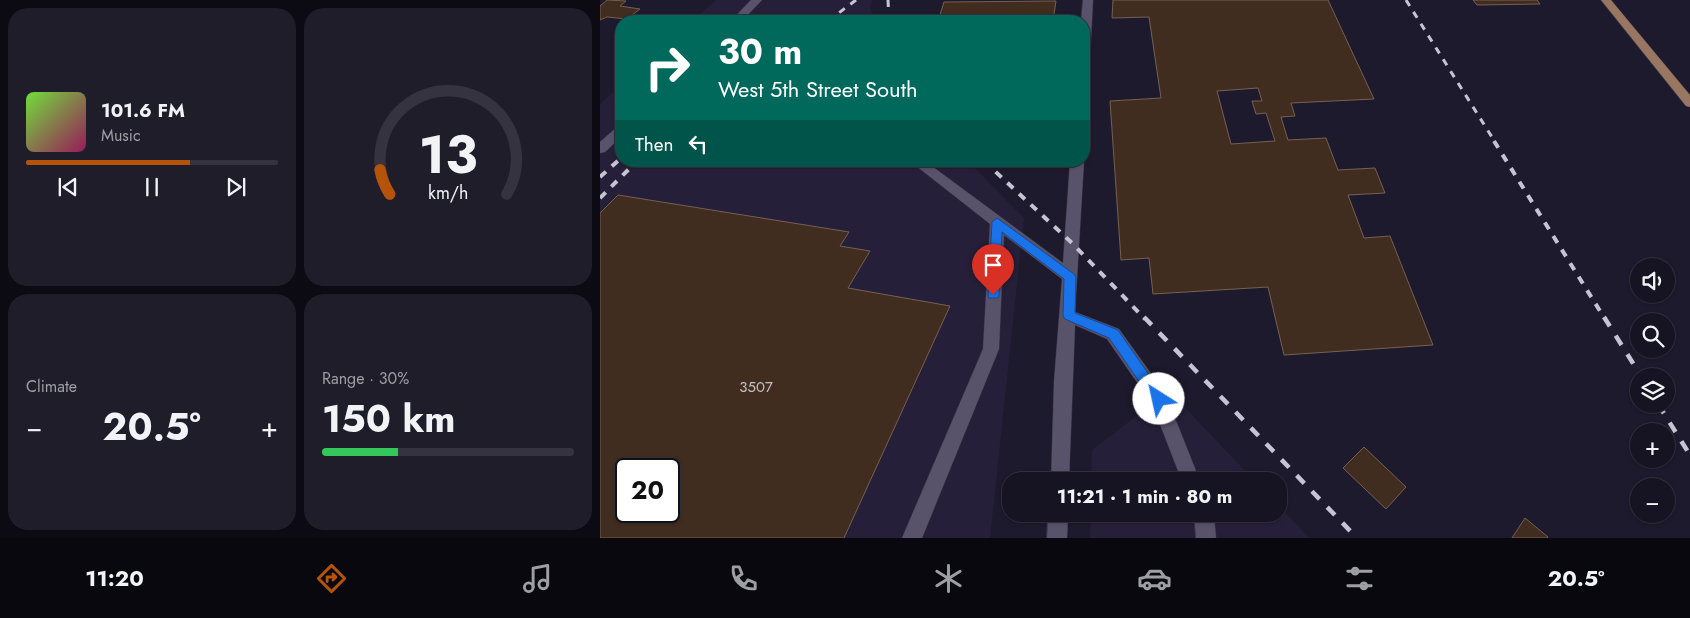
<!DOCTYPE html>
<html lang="en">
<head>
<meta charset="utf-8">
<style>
	:root { --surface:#161422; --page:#1f1d2a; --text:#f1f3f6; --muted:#9e9ea5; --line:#353340; --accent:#b45309 }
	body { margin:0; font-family:Jost,sans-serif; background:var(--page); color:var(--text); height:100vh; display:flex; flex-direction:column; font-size:19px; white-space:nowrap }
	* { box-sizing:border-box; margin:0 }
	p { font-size:16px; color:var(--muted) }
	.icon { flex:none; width:28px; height:28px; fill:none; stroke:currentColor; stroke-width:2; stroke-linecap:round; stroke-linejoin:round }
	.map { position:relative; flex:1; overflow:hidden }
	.drawer { display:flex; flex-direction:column; gap:8px; padding:8px; background:#0c0b13; width:600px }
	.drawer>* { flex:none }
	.hud { position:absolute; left:15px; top:15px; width:475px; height:152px; border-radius:20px; box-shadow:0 1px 4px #0004,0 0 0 1px var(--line); background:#00695c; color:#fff; overflow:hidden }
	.buttons { position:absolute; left:1030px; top:258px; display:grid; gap:10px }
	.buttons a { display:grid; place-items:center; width:45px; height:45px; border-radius:50%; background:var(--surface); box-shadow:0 1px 4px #0004,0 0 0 1px var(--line); font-size:25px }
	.speed { position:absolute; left:15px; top:458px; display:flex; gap:10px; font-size:25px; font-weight:700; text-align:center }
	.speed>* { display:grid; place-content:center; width:65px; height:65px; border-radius:50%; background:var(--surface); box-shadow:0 1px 4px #0004,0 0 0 1px var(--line); line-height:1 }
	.speed .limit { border:2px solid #111; border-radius:8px; background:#fff; color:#111 }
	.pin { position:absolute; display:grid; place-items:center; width:42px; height:42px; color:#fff; margin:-51px -21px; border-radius:50% 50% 50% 0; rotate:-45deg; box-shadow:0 0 5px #0007 }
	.pin .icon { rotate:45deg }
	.me { position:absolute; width:55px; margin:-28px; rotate:325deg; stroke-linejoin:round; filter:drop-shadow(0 0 4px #0008) }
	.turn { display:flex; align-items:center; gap:18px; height:105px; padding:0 20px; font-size:22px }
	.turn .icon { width:65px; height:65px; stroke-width:2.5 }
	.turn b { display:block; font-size:35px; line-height:42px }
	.then { display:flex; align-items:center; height:48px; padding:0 20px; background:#0003; gap:10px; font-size:19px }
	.big { font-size:38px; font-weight:700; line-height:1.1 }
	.drawer .widget { flex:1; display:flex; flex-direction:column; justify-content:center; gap:8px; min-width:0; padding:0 18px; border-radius:20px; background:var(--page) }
	.drawer .dial { align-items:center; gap:0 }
	.dial svg { height:130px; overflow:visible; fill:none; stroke:var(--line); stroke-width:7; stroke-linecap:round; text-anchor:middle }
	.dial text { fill:var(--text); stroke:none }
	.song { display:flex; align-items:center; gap:15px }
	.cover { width:60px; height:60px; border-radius:8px; background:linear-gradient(135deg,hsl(100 70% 55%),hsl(330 70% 35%)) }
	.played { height:5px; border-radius:2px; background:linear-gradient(90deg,var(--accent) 65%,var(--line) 65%) }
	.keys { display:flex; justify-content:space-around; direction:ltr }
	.heat { display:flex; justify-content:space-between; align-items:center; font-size:28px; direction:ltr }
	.charge { height:8px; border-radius:4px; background:linear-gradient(90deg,#34c759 30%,var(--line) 0) }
	.drawer .tiles { flex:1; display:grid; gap:8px; grid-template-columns:repeat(2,1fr) }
	.trip { position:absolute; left:402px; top:472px; width:285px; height:50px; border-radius:20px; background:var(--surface); box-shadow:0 1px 4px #0004,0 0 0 1px var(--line); font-weight:700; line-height:50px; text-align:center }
	.dock { display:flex; height:80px; justify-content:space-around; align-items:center; background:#09080e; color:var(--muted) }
	.dock .icon { width:35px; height:35px }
	.dock .active { color:var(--accent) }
	.dock b { font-size:22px; color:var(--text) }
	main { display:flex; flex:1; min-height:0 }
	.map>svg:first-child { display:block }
	.built { fill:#261f39; fill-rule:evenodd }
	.building { fill:#412d1f; stroke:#766051; fill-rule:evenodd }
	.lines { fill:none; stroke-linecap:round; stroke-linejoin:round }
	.minor-casing { stroke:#373343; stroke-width:1 }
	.major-casing { stroke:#373343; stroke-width:1 }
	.minor { fill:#58536a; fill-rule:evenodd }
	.major { fill:#987662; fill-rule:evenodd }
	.rail-far2 { stroke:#c6c4d3; stroke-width:3; stroke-dasharray:7 7; stroke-linecap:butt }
	.rail-far1 { stroke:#c6c4d3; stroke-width:4; stroke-dasharray:8 8; stroke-linecap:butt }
	.rail { stroke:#c6c4d3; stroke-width:4.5; stroke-dasharray:11 11; stroke-linecap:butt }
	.route { fill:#1a73e8; stroke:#114b97 }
	.labels { text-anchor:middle; stroke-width:5; stroke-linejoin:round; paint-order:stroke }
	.number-label { font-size:15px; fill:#c3bcc3 }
</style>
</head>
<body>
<main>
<section class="drawer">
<div class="tiles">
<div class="widget">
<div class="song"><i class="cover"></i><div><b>101.6 FM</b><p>Music</p></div></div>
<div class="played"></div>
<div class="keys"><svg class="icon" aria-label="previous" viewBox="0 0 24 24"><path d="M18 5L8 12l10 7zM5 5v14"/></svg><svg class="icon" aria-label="pause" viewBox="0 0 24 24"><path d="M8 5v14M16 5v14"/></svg><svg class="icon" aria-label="next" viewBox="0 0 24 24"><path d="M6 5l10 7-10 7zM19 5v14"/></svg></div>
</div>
<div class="widget dial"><svg viewBox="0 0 100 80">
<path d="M14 69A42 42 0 1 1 86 69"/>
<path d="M14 69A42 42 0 0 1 8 54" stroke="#b45309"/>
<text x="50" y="56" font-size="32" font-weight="700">13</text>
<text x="50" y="72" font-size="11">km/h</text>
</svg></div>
<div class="widget"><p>Climate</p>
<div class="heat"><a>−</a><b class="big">20.5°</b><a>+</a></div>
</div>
<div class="widget"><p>Range · 30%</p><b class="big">150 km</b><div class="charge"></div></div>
</div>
</section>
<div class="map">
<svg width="1090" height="538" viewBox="0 0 1090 538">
	<rect width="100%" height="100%" fill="#1e1a2d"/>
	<path class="built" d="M116,0H272L270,6L274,21H92Z
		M21,85V161H368L424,218L390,538H0V104ZM26,469H69V511H26Z
		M569,391L655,481H491L492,450Z
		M679,506L709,538H490L491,514H679Z"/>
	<path class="building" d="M7,0L26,1L20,6L40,9L27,19L7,17L0,20V6Z
		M513,0H728L774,99L691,103L695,116L681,117L688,140L726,138L738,170L775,168L785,193L748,195L764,238L790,236L833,345L684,355L668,287L553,294L549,258L521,260L510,101L561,98L549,17L512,18ZM658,88L662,101H652L656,114L666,113L675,141L631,144L617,91Z
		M873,0H937L940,4L877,5Z
		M456,1L453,21H338L344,2Z
		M18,195L249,232L240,246L270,251L248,288L350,306L244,538H0V213ZM26,469H69V511H26Z
		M764,447L806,487L786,509L743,468Z
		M925,518L948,537L947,538H912Z"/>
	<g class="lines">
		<defs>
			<path id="minor" d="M151,0H162L142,21H131Z
				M483,0H493L490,59L484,62V21H481Z
				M21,126V137L5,152L0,153V142L17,127Z
				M310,161H325L463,263L470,161H484L475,312L519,329L565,393L600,481H582L552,404L507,339L475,325L469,481H451L454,382L462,279L404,235L399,349L322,538H302L383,349L390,224Z
				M448,514H468L467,538H447Z
				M594,514H614L616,538H596Z"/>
			<path id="major" d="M1001,0H1011L1090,95V107L1086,106Z"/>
		</defs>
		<use href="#minor" class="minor-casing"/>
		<use href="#major" class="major-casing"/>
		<use href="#minor" class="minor"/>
		<use href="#major" class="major"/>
		<path class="rail-far2" d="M288,0L289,21
			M806,0L895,142
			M228,21L256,0"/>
		<path class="rail-far1" d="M894,141L1005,319
			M384,161L472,243L545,319
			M0,177L21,158
			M0,198L37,161"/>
		<path class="rail" d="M544,317L757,538
			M1004,317L1041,376
			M1058,404L1090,455"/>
	</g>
	<path class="route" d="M397,218L474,274L476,277L475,313L518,330L563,395L565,399L563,403L559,405L554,403L509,338L465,319L463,316L464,279L402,232L399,295L398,298H389L388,295L392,222Z"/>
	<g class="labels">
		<g class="number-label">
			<text x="156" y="392">3507</text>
		</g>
	</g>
</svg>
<div class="buttons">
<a><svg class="icon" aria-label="sound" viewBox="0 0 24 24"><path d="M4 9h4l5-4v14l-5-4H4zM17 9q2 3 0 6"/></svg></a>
<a><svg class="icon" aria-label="search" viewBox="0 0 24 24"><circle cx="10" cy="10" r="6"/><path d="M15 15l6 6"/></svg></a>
<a><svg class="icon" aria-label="layers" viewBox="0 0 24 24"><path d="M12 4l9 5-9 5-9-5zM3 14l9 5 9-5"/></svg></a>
<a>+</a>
<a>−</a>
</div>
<div class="speed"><div class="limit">20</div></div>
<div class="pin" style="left:393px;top:295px;background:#d93025"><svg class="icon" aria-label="arrive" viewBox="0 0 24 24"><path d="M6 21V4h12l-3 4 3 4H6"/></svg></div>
<svg class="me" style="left:559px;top:399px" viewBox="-20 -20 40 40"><circle r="19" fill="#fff"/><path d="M0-13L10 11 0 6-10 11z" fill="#1a73e8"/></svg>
<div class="trip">11:21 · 1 min · 80 m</div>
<div class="hud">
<div class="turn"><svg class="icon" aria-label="right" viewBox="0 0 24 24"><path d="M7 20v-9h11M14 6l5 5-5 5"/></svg><div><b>30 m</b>West 5th Street South</div></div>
<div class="then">Then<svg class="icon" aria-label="left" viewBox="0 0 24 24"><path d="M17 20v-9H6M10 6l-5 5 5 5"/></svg></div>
</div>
</div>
</main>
<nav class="dock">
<b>11:20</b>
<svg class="icon active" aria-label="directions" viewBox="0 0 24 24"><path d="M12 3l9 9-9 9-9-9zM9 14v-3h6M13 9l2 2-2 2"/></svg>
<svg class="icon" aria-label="music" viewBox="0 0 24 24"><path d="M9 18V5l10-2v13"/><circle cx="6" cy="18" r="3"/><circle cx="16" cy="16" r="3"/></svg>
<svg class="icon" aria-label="phone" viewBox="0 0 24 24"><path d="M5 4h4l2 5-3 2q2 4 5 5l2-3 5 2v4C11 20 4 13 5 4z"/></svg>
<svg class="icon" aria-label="climate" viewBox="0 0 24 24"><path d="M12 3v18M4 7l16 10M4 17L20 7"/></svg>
<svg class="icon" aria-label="car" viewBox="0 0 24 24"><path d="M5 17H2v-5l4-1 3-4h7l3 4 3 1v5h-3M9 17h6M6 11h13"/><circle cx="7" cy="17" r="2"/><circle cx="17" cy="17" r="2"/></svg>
<svg class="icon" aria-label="filters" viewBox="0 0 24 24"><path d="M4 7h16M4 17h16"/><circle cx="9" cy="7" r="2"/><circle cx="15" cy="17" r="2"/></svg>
<b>20.5°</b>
</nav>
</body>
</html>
